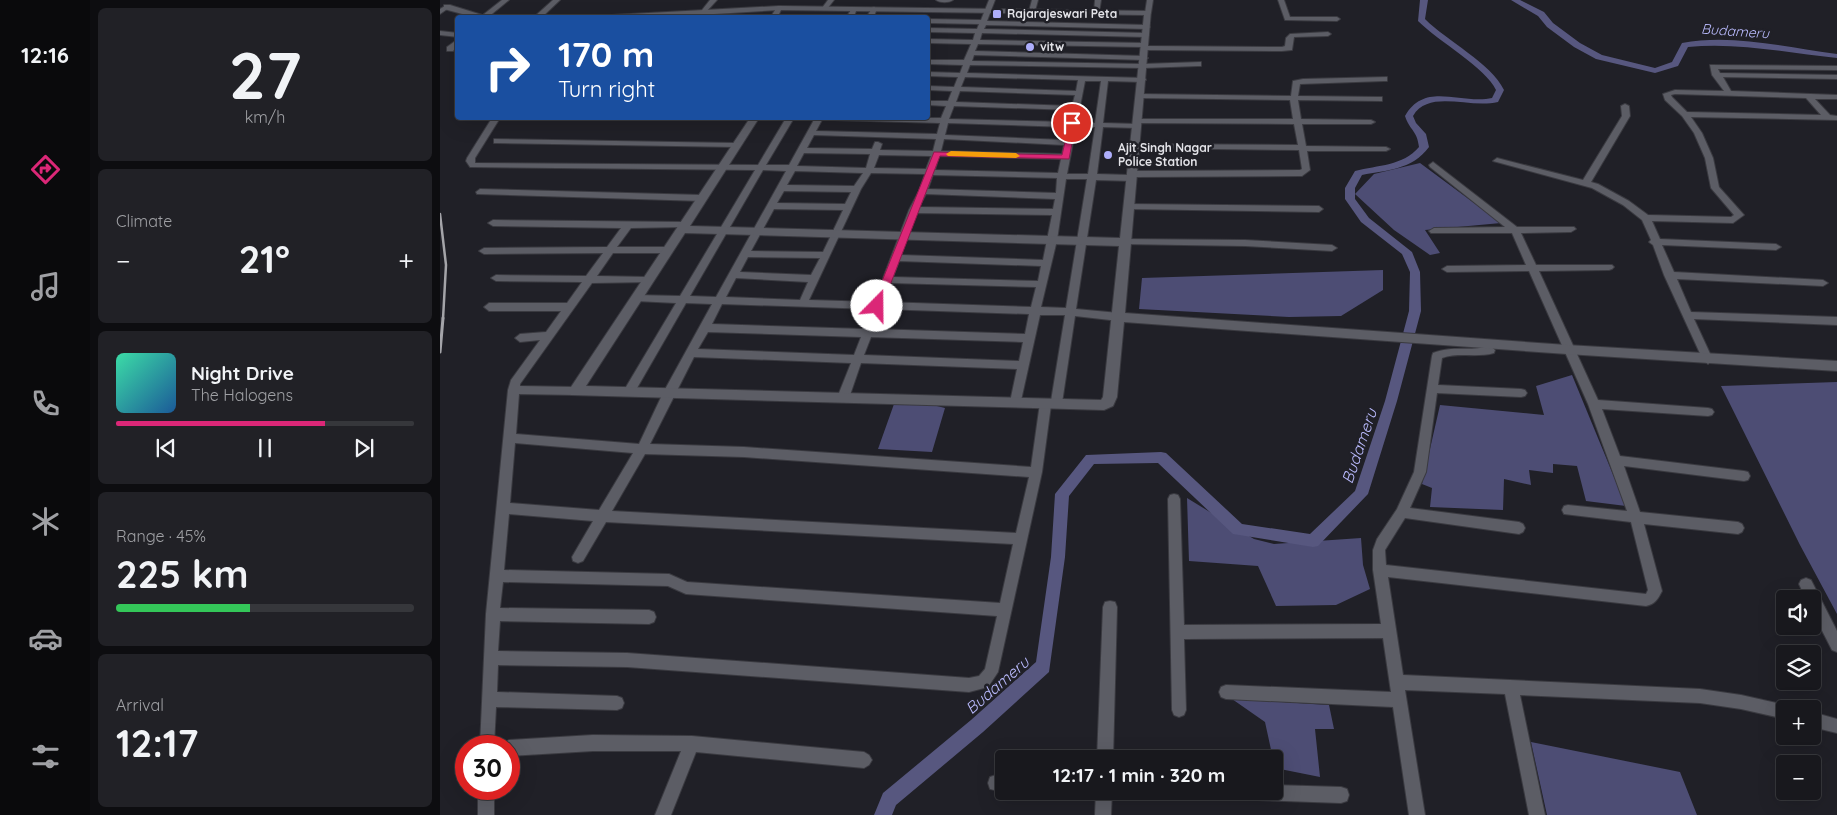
<!DOCTYPE html>
<html lang="en">
<head>
<meta charset="utf-8">
<style>
	:root { --surface:#18181d; --page:#212126; --text:#f1f3f6; --muted:#9fa0a4; --line:#36373b; --accent:#db2777 }
	body { margin:0; font-family:Quicksand,sans-serif; background:var(--page); color:var(--text); height:100vh; display:flex; flex-direction:column; font-size:19px; white-space:nowrap }
	* { box-sizing:border-box; margin:0 }
	p { font-size:16px; color:var(--muted) }
	.icon { flex:none; width:28px; height:28px; fill:none; stroke:currentColor; stroke-width:2; stroke-linecap:round; stroke-linejoin:round }
	.map { position:relative; flex:1; overflow:hidden }
	.details { display:flex; flex-direction:column; gap:8px; padding:8px; background:#0d0d10; width:350px }
	.details>* { flex:none }
	.top-card { position:absolute; left:15px; top:15px; width:475px; height:105px; border-radius:5px; box-shadow:0 5px 20px #0002,0 0 0 1px var(--line); background:#1a4fa0; color:#fff; overflow:hidden }
	.buttons { position:absolute; left:1336px; top:590px; display:grid; gap:10px }
	.buttons a { display:grid; place-items:center; width:45px; height:45px; border-radius:5px; background:var(--surface); box-shadow:0 5px 20px #0002,0 0 0 1px var(--line); font-size:25px }
	.speed { position:absolute; left:15px; top:735px; display:flex; gap:10px; font-size:25px; font-weight:700; text-align:center }
	.speed>* { display:grid; place-content:center; width:65px; height:65px; border-radius:50%; background:var(--surface); box-shadow:0 5px 20px #0002,0 0 0 1px var(--line); line-height:1 }
	.speed .limit { border:8px solid #d22; background:#fff; color:#111 }
	.pin { position:absolute; display:grid; place-items:center; width:42px; height:42px; color:#fff; margin:-21px; border:2px solid #fff; border-radius:50%; box-shadow:0 1px 5px #0007 }
	.me { position:absolute; width:55px; margin:-28px; rotate:22deg; stroke-linejoin:round; filter:drop-shadow(0 0 4px #0008) }
	.turn { display:flex; align-items:center; gap:18px; height:105px; padding:0 20px; font-size:22px }
	.turn .icon { width:65px; height:65px; stroke-width:2.5 }
	.turn b { display:block; font-size:35px; line-height:42px }
	.big { font-size:38px; font-weight:700; line-height:1.1 }
	.details .widget { flex:1; display:flex; flex-direction:column; justify-content:center; gap:8px; min-width:0; padding:0 18px; border-radius:8px; background:var(--page) }
	.details .dial { align-items:center; gap:0 }
	.dial b { font-size:65px; line-height:1 }
	.song { display:flex; align-items:center; gap:15px }
	.cover { width:60px; height:60px; border-radius:8px; background:linear-gradient(135deg,hsl(160 70% 55%),hsl(210 70% 35%)) }
	.played { height:5px; border-radius:2px; background:linear-gradient(90deg,var(--accent) 70%,var(--line) 70%) }
	.keys { display:flex; justify-content:space-around; direction:ltr }
	.heat { display:flex; justify-content:space-between; align-items:center; font-size:28px; direction:ltr }
	.charge { height:8px; border-radius:4px; background:linear-gradient(90deg,#34c759 45%,var(--line) 0) }
	.trip { position:absolute; left:555px; top:750px; width:288px; height:50px; border-radius:5px; background:var(--surface); box-shadow:0 5px 20px #0002,0 0 0 1px var(--line); font-weight:700; line-height:50px; text-align:center }
	main { display:flex; flex:1; min-height:0 }
	.tab-bar { display:flex; flex-direction:column; width:90px; justify-content:space-around; align-items:center; background:#0a0a0c; color:var(--muted) }
	.tab-bar .icon { width:35px; height:35px }
	.tab-bar .selected { color:var(--accent) }
	.tab-bar b { font-size:22px; color:var(--text) }
	.map>svg:first-child { display:block }
	.forest { fill:#4d4d74 }
	.lines { fill:none; stroke-linecap:round; stroke-linejoin:round }
	.canal { fill:#57577f; fill-rule:evenodd }
	.minor-casing { stroke:#3a3a40; stroke-width:2 }
	.tertiary-casing { stroke:#3a3a40; stroke-width:2 }
	.minor { fill:#5c5d65; fill-rule:evenodd }
	.tertiary { fill:#5c5d65; fill-rule:evenodd }
	.rail-far1 { stroke:#a4a4a9; stroke-width:2.5 }
	.rail { stroke:#a4a4a9; stroke-width:3 }
	.route { fill:#db2777; stroke:#8e194d }
	.slow { fill:#f59e0b }
	.poi-dot { fill:#aeaefb; stroke:#202027; stroke-width:2 }
	.labels { text-anchor:middle; stroke-width:5; stroke-linejoin:round; paint-order:stroke }
	.far-poi-label { font-size:12px; font-weight:bold; fill:#e3e3e8; stroke:#202027; text-anchor:start }
	.far-water-label { font-size:14px; font-style:italic; fill:#babbfe; stroke:#202027 }
	.water-label { font-size:16px; font-style:italic; fill:#babbfe; stroke:#202027 }
</style>
</head>
<body>
<main>
<nav class="tab-bar">
<b>12:16</b>
<svg class="icon selected" aria-label="directions" viewBox="0 0 24 24"><path d="M12 3l9 9-9 9-9-9zM9 14v-3h6M13 9l2 2-2 2"/></svg>
<svg class="icon" aria-label="music" viewBox="0 0 24 24"><path d="M9 18V5l10-2v13"/><circle cx="6" cy="18" r="3"/><circle cx="16" cy="16" r="3"/></svg>
<svg class="icon" aria-label="phone" viewBox="0 0 24 24"><path d="M5 4h4l2 5-3 2q2 4 5 5l2-3 5 2v4C11 20 4 13 5 4z"/></svg>
<svg class="icon" aria-label="climate" viewBox="0 0 24 24"><path d="M12 3v18M4 7l16 10M4 17L20 7"/></svg>
<svg class="icon" aria-label="car" viewBox="0 0 24 24"><path d="M5 17H2v-5l4-1 3-4h7l3 4 3 1v5h-3M9 17h6M6 11h13"/><circle cx="7" cy="17" r="2"/><circle cx="17" cy="17" r="2"/></svg>
<svg class="icon" aria-label="filters" viewBox="0 0 24 24"><path d="M4 7h16M4 17h16"/><circle cx="9" cy="7" r="2"/><circle cx="15" cy="17" r="2"/></svg>
</nav>
<section class="details">
<div class="widget dial"><b>27</b><p>km/h</p></div>
<div class="widget"><p>Climate</p>
<div class="heat"><a>−</a><b class="big">21°</b><a>+</a></div>
</div>
<div class="widget">
<div class="song"><i class="cover"></i><div><b>Night Drive</b><p>The Halogens</p></div></div>
<div class="played"></div>
<div class="keys"><svg class="icon" aria-label="previous" viewBox="0 0 24 24"><path d="M18 5L8 12l10 7zM5 5v14"/></svg><svg class="icon" aria-label="pause" viewBox="0 0 24 24"><path d="M8 5v14M16 5v14"/></svg><svg class="icon" aria-label="next" viewBox="0 0 24 24"><path d="M6 5l10 7-10 7zM19 5v14"/></svg></div>
</div>
<div class="widget"><p>Range · 45%</p><b class="big">225 km</b><div class="charge"></div></div>
<div class="widget"><p>Arrival</p><b class="big">12:17</b></div>
</section>
<div class="map">
<svg width="1397" height="815" viewBox="0 0 1397 815">
	<rect width="100%" height="100%" fill="#202027"/>
	<path class="forest" d="M980,163L1061,223L985,230L1000,253L990,255L954,230L915,194L934,174Z
		M943,270V290L901,316L849,317L699,309L702,278Z
		M1132,375L1186,506L1146,501L1137,466L1113,464V473L1089,470L1091,485L1064,479L1063,510L990,507L992,488L982,484L1000,405L1104,415L1096,386Z
		M1397,382V614L1360,545L1281,386Z
		M454,404L493,405L505,408L492,452L438,449Z
		M747,498L814,539L834,544L921,538L923,565L930,589L896,605L836,606L818,566L749,561Z
		M792,699L889,705L894,729H875L880,777L835,768L825,722Z
		M1091,742L1240,772L1257,815H1107Z"/>
	<g class="lines">
		<path class="canal" d="M980,0H988L985,19C1007,41 1051,63 1064,90L1058,102C1029,109 989,89 973,116L976,123L986,134L989,147C972,170 947,170 922,175L915,188V199L929,218L972,252L980,272L981,311L957,401L928,494L878,546L873,547L793,534L718,463L654,464L629,496L625,557L609,672L543,732L456,805L452,815H434L443,793L531,720L596,662L611,557L615,494L646,455L721,452L726,453L802,524L870,534L915,491L945,401L969,311L970,272L962,254L921,222L905,199V188L915,171C938,165 963,166 979,147C977,130 970,131 965,116C984,83 1015,102 1046,99L1052,98L1056,90C1046,68 998,41 978,21Z
			M1071,0H1080L1104,12L1113,23L1140,43L1162,55L1215,68L1232,62L1242,43C1293,33 1347,48 1397,54V58C1347,53 1298,42 1248,47L1238,66L1215,73L1156,59L1134,47L1107,27L1098,16Z"/>
		<defs>
			<path id="minor" d="M62,0H69L47,18H39Z
				M113,0H120L101,18H93Z
				M270,0H277L266,12H262V10Z
				M388,0H394L387,9H383L382,8Z
				M496,0H513C509,3 500,3 496,0Z
				M549,0H555L547,21L707,25L710,27L707,29L546,25L544,29L706,33L709,35L706,37L542,33L540,40L705,43L708,46L842,47L845,46L846,38L850,34L888,32L891,34L888,36L854,37L852,50L842,51L705,50L702,47L538,44L535,51L704,56L708,58L704,60L534,55L532,61L703,64L761,62V66H758L703,68L530,65L527,73L705,78L706,80L702,82L668,81L663,123L697,124L701,126L697,128L663,127L657,174L690,175V172L693,171L860,170L862,169L859,150L695,148L691,146L695,144L858,145L854,124L698,123L694,121L698,119H853L850,100L700,98L696,96L700,94L851,96L853,81L863,79L947,77V81H944L860,84L858,96L939,97H942V101L858,100L861,119L931,120L935,122L931,124H862L866,146L946,147L950,149L946,151H867L870,170L862,176L695,177V180L692,181L656,180L636,309L679,313L684,317L679,321L635,316L622,403L620,406L616,407L611,405L602,472L558,672L548,687L529,692L187,667L58,665L57,692L177,696L182,698L184,703L182,708L177,710L56,707L54,746H40L46,614L68,390L71,380L100,340L80,342L75,338L80,334L106,332L121,311H49L44,307L49,303H127L142,282L56,281L51,278L56,275L146,276L163,253L44,254L39,251L44,248L167,247L181,228L53,226L48,223L53,220L248,222L250,224L245,227L191,228L177,247H228L233,250L228,253H173L157,276L208,277L213,280L211,282L152,283L80,384V386L136,387L142,391L136,395L79,394L76,434L199,444L223,393L272,304L246,303L193,395L189,396L183,392L236,303L196,301L191,298L196,295L240,296L315,170L30,167L26,161L27,158L52,118H60L35,158V163L318,165L346,118H354L326,165H349L375,118H383L376,131L497,134L500,123L394,120L390,118H501L506,106L488,105V101H508L512,91L488,90V86L514,87L518,77L488,76V72L520,73L523,65L488,64V60H524L531,44L488,43V39L533,40L535,33L488,32V28L537,29L539,24L488,23V19L541,20ZM525,77L638,80L636,91L521,87ZM645,81H661L655,123L637,122ZM520,91L635,95L632,106L516,102ZM514,106L632,110L629,122L509,119ZM508,123L628,127L625,140L505,135ZM636,127H655L648,174H627ZM374,135L496,139L493,151L440,150L442,144L438,142H435L432,149L367,148ZM504,139L624,145L622,154L501,151ZM364,153L430,154L426,168L357,166ZM439,155L491,156L486,169L434,168ZM499,156L621,159L618,173L495,170ZM323,170L346,171L276,297L250,296ZM355,171L423,173L414,186L347,185ZM431,173L485,174L479,191L469,210L434,302L369,300L421,189ZM493,175L617,178L616,193L488,189ZM626,179H647L626,308L601,307L617,240ZM344,191L411,192L405,204L337,203ZM486,194L615,199L613,209L479,207ZM334,209L403,210L383,252L311,251ZM476,213L612,215L603,260L461,255ZM308,257L380,258L371,275L300,272ZM459,261L601,266L598,281L453,277ZM296,278L368,282L360,300L286,297ZM451,283L596,287L591,307L444,302ZM282,304L431,309L423,329L272,324ZM441,309L589,314L585,334L434,329ZM600,315H625L611,401L606,399L602,400L600,403L591,467L304,447L210,444L254,357L411,363L397,398L399,401H407L409,398L421,363L577,369L570,402L572,405H580ZM268,332L421,337L414,355L258,349ZM431,337L583,342L579,361L424,355ZM75,443L193,453L159,510L70,503ZM205,454L304,457L589,477L576,533L172,511ZM69,514L153,521L132,557L133,561L138,563L143,561L166,522L573,544L560,603L247,582L229,574L64,570ZM63,582L228,586L246,594L557,616L545,669L539,676L529,678L187,653L58,651L60,621L209,624L214,622L216,617L214,612L209,610L60,608Z
				M592,0H598L595,11L592,13L589,11Z
				M655,0H661L659,13L654,12Z
				M707,0H713L711,13L708,15L705,13Z
				M838,0H844L850,17H897L900,19L897,21L845,20Z
				M5,6L10,7L0,14V9Z
				M339,6L342,8L337,18H330L337,7Z
				M414,7L417,9L413,18H406L412,8Z
				M434,7L437,9L433,18H426L432,8Z
				M0,31L18,33V37L0,35Z
				M18,39V45L13,51H7V47Z
				M1270,65L1397,66V70L1278,69L1280,73L1397,75V79L1283,77L1291,91L1397,95V99H1375L1390,115L1397,116V120L1251,117L1262,133L1273,158L1279,187L1304,215L1293,223L1212,221L1220,239L1336,244L1341,247L1336,250L1222,245L1234,272L1383,280L1388,283L1383,286L1237,279L1251,312L1397,317V325L1254,319L1273,360L1268,364L1263,360L1224,275L1213,245L1209,242L1211,240L1202,220L1183,205L1152,188L1053,161L1057,158L1143,180L1182,116L1181,106L1185,104L1189,106L1190,116L1151,182L1158,184L1189,201L1208,215L1291,217L1294,215L1271,188L1265,158L1254,133L1242,116L1225,100L1223,94L1235,90L1284,91L1272,75ZM1235,94L1366,98L1381,115L1247,112L1232,97L1231,95Z
				M54,139L296,143L300,145L296,147L57,143H54Z
				M993,162L1077,227H1134L1136,229L1131,232L1081,233L1096,265H1172L1174,267L1172,269L1169,270L1099,271L1158,400L1268,408L1272,409L1274,412L1272,415L1268,416L1162,409L1180,456L1304,471L1308,472L1310,476L1308,480L1304,481L1184,466L1200,512L1298,522L1302,524L1304,528L1302,532L1298,534L1204,524L1222,591C1218,599 1215,604 1206,606L948,577L963,675L1260,689L1301,695L1345,705L1351,709H1345V719L1301,709L1260,703L1080,695L1105,815H1089L1065,694L965,690L985,815H969L953,707L786,699L781,697L779,692L781,687L786,685L951,692L943,638L744,639L746,710L744,715L739,717L734,715L732,710L728,499L730,495L734,494L738,495L740,499L744,625L941,624L933,570V550L937,539L957,509L974,472L992,356L993,353C1012,345 1031,352 1050,346L1055,350L1054,353C1037,358 1018,352 1002,358L998,385L1081,389L1085,390L1087,393L1085,396L1081,397L997,393L986,472L970,508L1079,522L1083,524L1085,528L1083,532L1079,534L965,518L945,550L946,565L1206,594L1208,590L1191,522L1124,514L1122,510L1124,506L1128,505L1187,511L1148,404L1089,271L1007,272L1002,269L1007,266L1086,265L1072,233H991L989,231L994,228L1065,227L990,167L989,165Z
				M40,189L262,195L266,198L262,201L37,194L36,192Z
				M690,204L879,206L883,209L879,212L687,209L686,207Z
				M684,239L805,240L892,245L897,248L892,251L805,246L681,244L679,242Z
				M1366,578L1371,580L1397,631V652L1392,650L1372,611V599H1366L1359,584L1361,580Z
				M670,601L675,602L677,607L673,759H657L663,607L665,602Z
				M1372,712L1397,719V733L1372,727Z
				M153,735L252,736L424,752L429,755L432,760L429,765L424,768L256,752L231,815H215L241,751H153L69,756V746H62L64,743L69,740Z
				M556,775L564,776V791H565C560,792 555,790 550,789L548,783L550,777Z
				M834,785L901,787L907,789L909,795L907,801L901,803L789,799L783,797L781,791H834Z
				M38,789H54V815H38Z
				M656,791H672L671,815H655Z"/>
			<path id="tertiary" d="M4,5H10L52,18H37L4,9Z
				M339,6L711,11L685,313L1127,345L1397,361V371L1127,354L684,322L677,397L673,406L664,410L131,395L129,391L131,387L310,118H319L250,226L680,238L704,15L339,10L208,18H149L153,16ZM245,233L679,246L663,397L661,400L146,386Z"/>
		</defs>
		<use href="#minor" class="minor-casing"/>
		<use href="#tertiary" class="tertiary-casing"/>
		<use href="#minor" class="minor"/>
		<use href="#tertiary" class="tertiary"/>
		<path class="rail-far1" d="M0,214L6,265L3,319"/>
		<path class="rail" d="M0,352L3,318"/>
	</g>
	<path class="route" d="M630,121L636,123L629,159L500,156L442,306L437,309L433,308L432,306L494,152L622,155Z"/>
	<path class="slow" d="M511,151L576,153L580,156L576,158L508,156L506,154Z"/>
	<g class="poi-dot">
		<rect x="552" y="9" width="10" height="10" rx="2.5"/>
		<circle cx="590" cy="47" r="5"/>
		<circle cx="668" cy="155" r="5"/>
	</g>
	<g class="labels">
		<g class="far-poi-label">
			<text x="567" y="18">Rajarajeswari Peta</text>
			<text x="600" y="51">vitw</text>
			<text x="678" y="152">Ajit Singh Nagar<tspan x="678" dy="14">Police Station</tspan></text>
		</g>
		<g class="far-water-label">
			<text transform="translate(1295 31) rotate(4)" y="5">Budameru</text>
		</g>
		<g class="water-label">
			<text transform="translate(919 446) rotate(-71)" y="6">Budameru</text>
			<text transform="translate(557 685) rotate(-41)" y="6">Budameru</text>
		</g>
	</g>
</svg>
<div class="buttons">
<a><svg class="icon" aria-label="sound" viewBox="0 0 24 24"><path d="M4 9h4l5-4v14l-5-4H4zM17 9q2 3 0 6"/></svg></a>
<a><svg class="icon" aria-label="layers" viewBox="0 0 24 24"><path d="M12 4l9 5-9 5-9-5zM3 14l9 5 9-5"/></svg></a>
<a>+</a>
<a>−</a>
</div>
<div class="speed"><div class="limit">30</div></div>
<div class="pin" style="left:632px;top:123px;background:#d93025"><svg class="icon" aria-label="arrive" viewBox="0 0 24 24"><path d="M6 21V4h12l-3 4 3 4H6"/></svg></div>
<svg class="me" style="left:437px;top:306px" viewBox="-20 -20 40 40"><circle r="19" fill="#fff"/><path d="M0-13L10 11 0 6-10 11z" fill="#db2777"/></svg>
<div class="trip">12:17 · 1 min · 320 m</div>
<div class="top-card">
<div class="turn"><svg class="icon" aria-label="right" viewBox="0 0 24 24"><path d="M7 20v-9h11M14 6l5 5-5 5"/></svg><div><b>170 m</b>Turn right</div></div>
</div>
</div>
</main>
</body>
</html>
